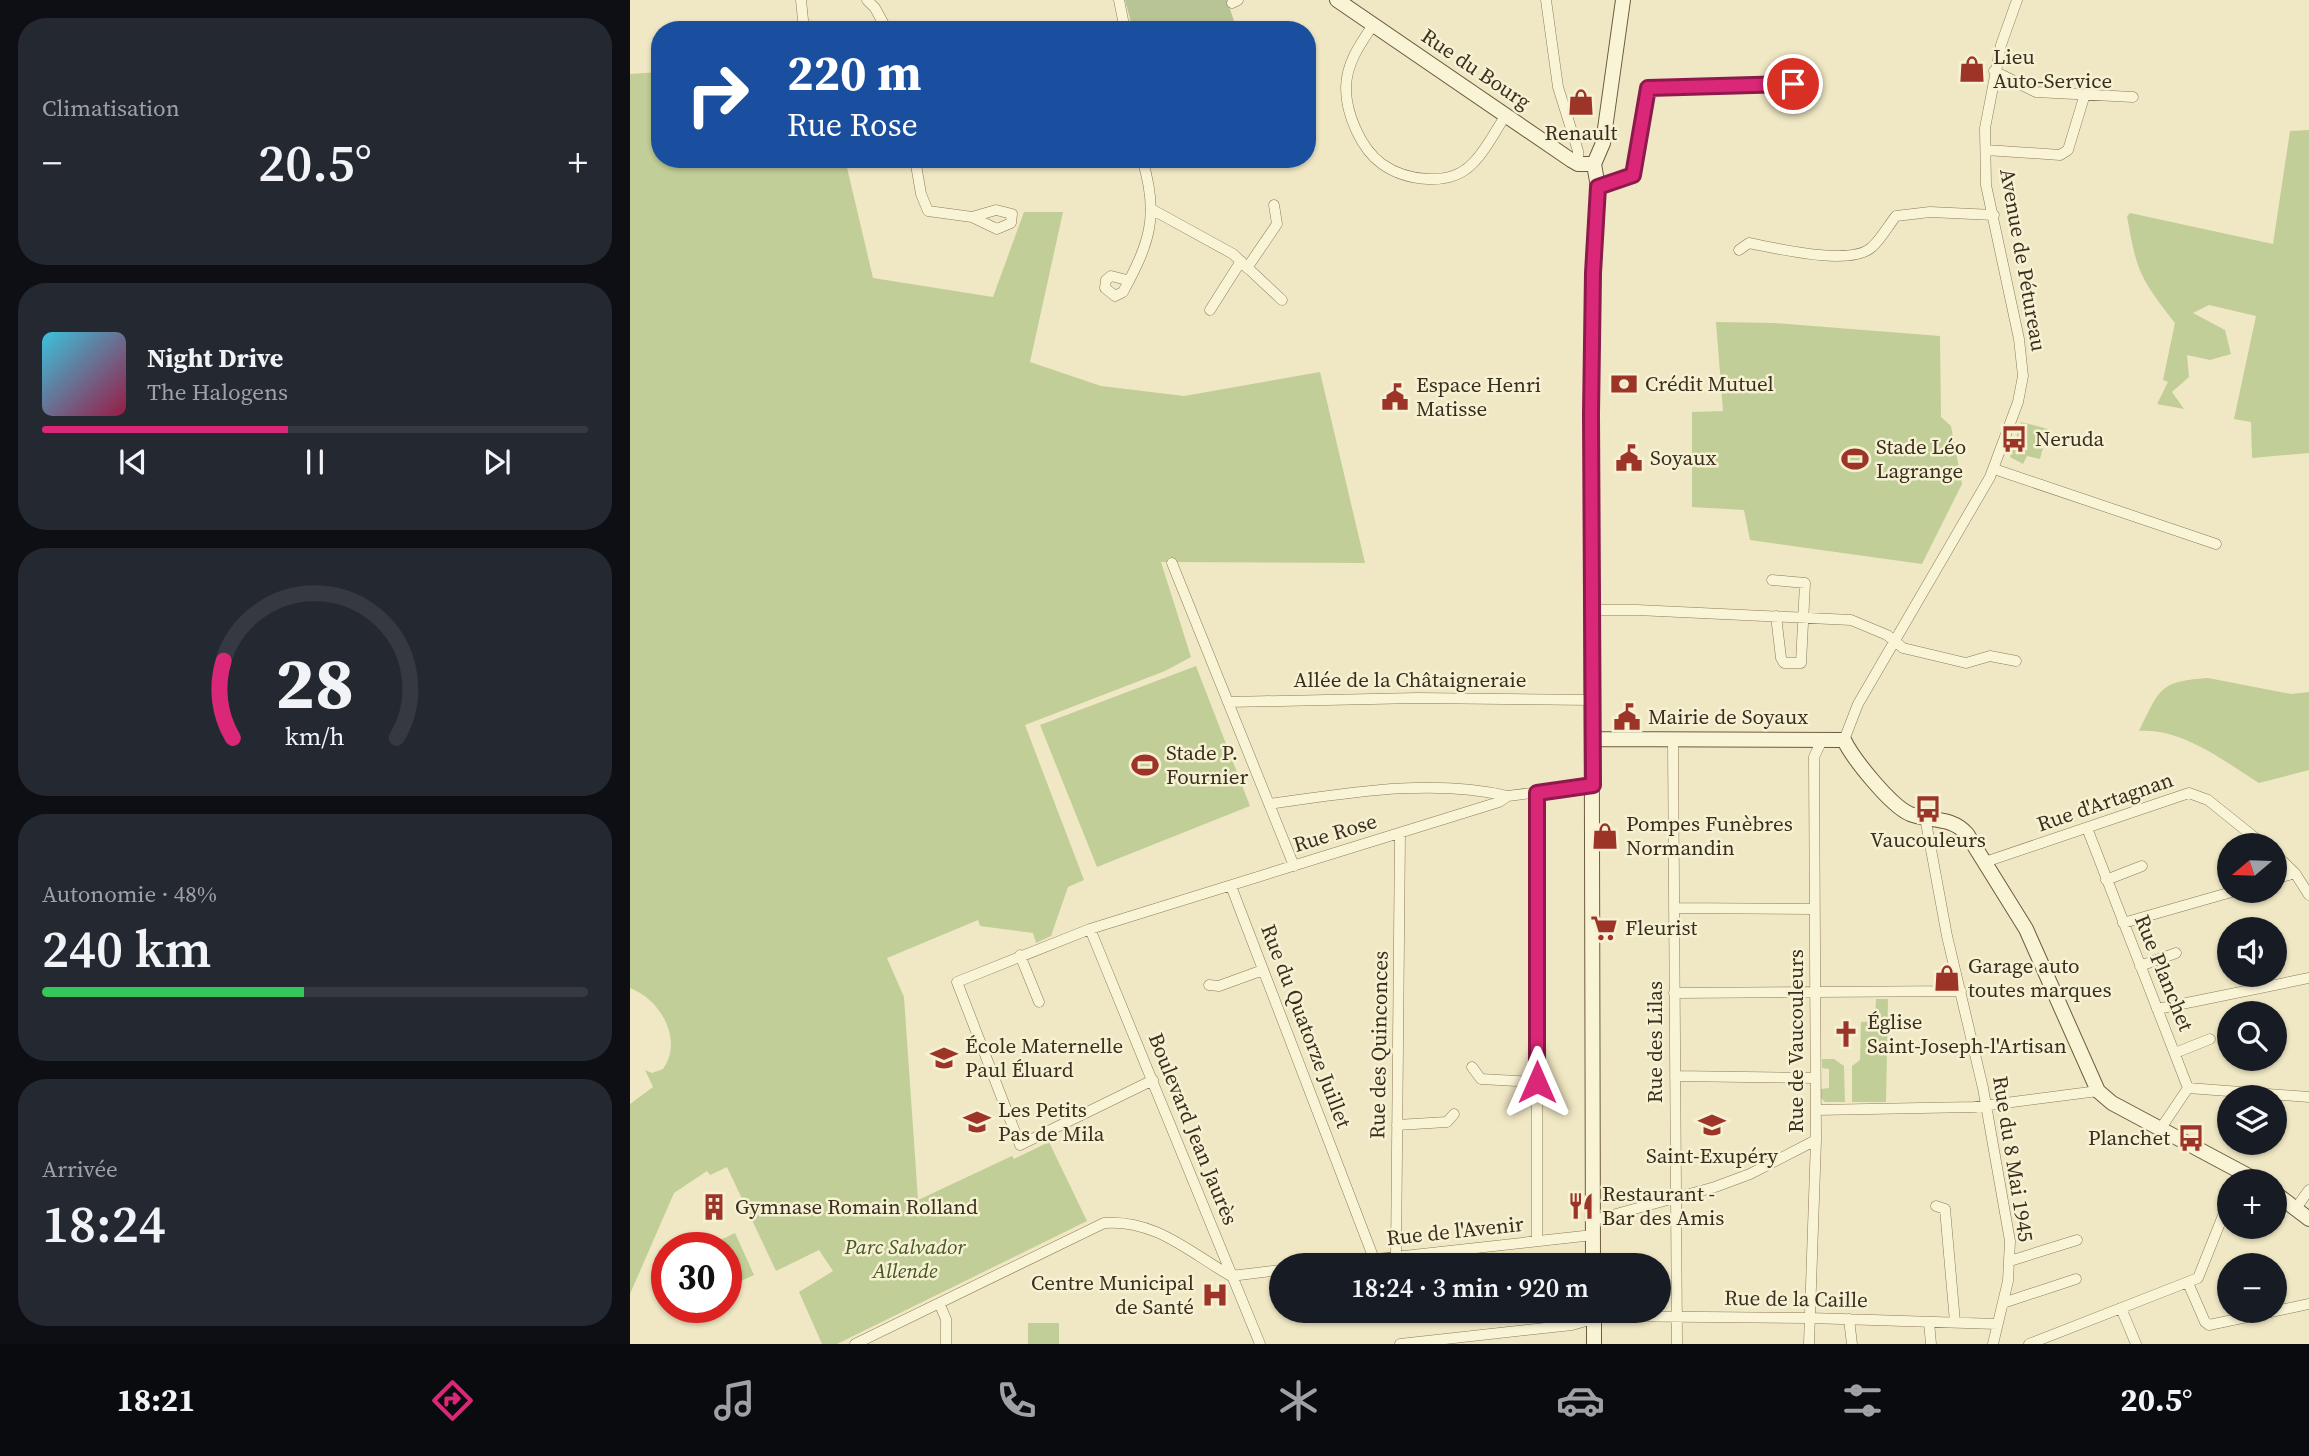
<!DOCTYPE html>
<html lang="fr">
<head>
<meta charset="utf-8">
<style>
	:root { --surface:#171b24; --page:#242831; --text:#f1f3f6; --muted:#9ea1a6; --line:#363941; --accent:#db2777 }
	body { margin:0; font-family:"Source Serif 4",serif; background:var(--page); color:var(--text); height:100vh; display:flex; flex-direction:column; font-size:26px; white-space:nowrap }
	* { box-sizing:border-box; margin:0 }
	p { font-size:23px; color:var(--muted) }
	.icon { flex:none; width:38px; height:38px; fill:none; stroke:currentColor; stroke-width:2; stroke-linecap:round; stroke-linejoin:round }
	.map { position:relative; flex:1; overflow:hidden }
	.panel { display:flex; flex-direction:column; gap:18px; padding:18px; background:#0d0f14; width:630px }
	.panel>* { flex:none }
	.top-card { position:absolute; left:21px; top:21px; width:665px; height:147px; border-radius:28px; box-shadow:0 2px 5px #0004; background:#1a4fa0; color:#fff; overflow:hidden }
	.needle { width:46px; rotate:251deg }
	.controls { position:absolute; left:1587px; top:833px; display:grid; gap:14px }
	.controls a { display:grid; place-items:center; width:70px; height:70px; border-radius:50%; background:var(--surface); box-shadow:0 2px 5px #0004; font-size:35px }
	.speed { position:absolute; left:21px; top:1232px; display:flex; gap:14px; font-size:35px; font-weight:700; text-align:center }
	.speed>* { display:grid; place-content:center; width:91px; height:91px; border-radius:50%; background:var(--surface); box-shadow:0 2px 5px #0004; line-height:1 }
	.speed .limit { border:10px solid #d22; background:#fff; color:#111 }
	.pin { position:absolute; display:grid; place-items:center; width:60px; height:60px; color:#fff; margin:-30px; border:4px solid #fff; border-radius:50%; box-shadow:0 2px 7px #0007 }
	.me { position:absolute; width:77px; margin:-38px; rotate:0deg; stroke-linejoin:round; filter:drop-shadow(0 0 5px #0008) }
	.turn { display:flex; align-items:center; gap:24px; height:147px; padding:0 21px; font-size:32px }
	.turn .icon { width:91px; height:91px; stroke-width:2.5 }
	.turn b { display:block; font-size:49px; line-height:60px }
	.big { font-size:52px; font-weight:600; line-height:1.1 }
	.panel .tile { flex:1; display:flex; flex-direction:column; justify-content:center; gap:10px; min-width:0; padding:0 24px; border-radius:28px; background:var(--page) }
	.panel .dial { align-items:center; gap:0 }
	.dial svg { height:182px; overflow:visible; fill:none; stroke:var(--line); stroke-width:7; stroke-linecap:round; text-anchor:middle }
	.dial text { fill:var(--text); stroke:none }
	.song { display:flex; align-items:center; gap:21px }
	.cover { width:84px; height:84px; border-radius:10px; background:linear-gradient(135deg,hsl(190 70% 55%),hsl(340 70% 35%)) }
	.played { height:7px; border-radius:4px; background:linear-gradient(90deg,var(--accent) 45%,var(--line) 45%) }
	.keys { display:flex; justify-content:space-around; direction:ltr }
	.heat { display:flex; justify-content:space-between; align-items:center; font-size:38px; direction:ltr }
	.charge { height:10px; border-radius:5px; background:linear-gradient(90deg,#34c759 48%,var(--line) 0) }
	.trip { position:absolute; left:639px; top:1253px; width:402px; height:70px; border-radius:35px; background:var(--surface); box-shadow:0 2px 5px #0004; font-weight:600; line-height:70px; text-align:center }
	.tabs { display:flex; height:112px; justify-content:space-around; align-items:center; background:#090b0e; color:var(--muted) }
	.tabs .icon { width:49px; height:49px }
	.tabs .current { color:var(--accent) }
	.tabs b { font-size:32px; color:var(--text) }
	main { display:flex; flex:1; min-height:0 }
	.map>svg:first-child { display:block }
	.green { fill:#c1ce97 }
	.cemetery { fill:#b8c396 }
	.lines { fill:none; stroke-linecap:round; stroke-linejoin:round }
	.street-casing { stroke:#8b7a59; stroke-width:11 }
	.secondary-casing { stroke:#6d5b3d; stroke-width:16 }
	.street { stroke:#faf4d7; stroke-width:10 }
	.secondary { stroke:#faf4d7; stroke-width:14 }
	.route-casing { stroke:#8e194d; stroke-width:18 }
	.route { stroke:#db2777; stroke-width:12 }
	.labels { text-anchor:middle; stroke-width:5; stroke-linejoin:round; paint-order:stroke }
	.poi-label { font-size:21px; fill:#3a2f1e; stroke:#f7f1d3; text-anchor:start }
	.street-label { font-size:21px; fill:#3a2f1e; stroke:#f7f1d3 }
	.park-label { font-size:21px; font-style:italic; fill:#445724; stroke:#f7f1d3 }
</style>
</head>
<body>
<main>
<section class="panel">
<div class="tile"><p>Climatisation</p>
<div class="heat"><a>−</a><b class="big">20.5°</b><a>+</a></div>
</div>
<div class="tile">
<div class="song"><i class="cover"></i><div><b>Night Drive</b><p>The Halogens</p></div></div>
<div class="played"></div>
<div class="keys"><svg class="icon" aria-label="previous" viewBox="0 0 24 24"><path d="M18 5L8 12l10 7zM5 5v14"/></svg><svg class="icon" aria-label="pause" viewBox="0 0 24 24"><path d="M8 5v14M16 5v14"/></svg><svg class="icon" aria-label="next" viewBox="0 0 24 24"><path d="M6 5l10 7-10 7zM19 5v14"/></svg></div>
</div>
<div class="tile dial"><svg viewBox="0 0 100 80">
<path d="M14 69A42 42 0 1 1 86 69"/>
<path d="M14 69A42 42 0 0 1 10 35" stroke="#db2777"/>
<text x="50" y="56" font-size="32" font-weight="700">28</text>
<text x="50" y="72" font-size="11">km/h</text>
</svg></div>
<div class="tile"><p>Autonomie · 48%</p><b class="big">240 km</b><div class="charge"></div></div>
<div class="tile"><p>Arrivée</p><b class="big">18:24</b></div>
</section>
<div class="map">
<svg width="1679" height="1344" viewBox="0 0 1679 1344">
	<rect width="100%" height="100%" fill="#f0e8c4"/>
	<path class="green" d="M30,72V159H215L243,278L363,297L394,212H433L400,362L471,386L554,396L690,372L735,563L531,562L561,657L535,671L395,725L454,880L438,887L421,936L406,943L403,933L350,926L348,920L257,958L274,997L288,1200L382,1156L384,1159L419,1142L457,1221L207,1344H192L169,1292L203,1271L189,1250L146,1271L97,1167L80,1175L77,1171L44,1193L0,1294V1104L23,1087L15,1070L22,1073L33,1069C54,1040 30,999 0,988V74Z
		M1679,130V453L1622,458L1621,422L1604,419L1626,316L1579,305L1563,313L1595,330L1601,354L1580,360L1557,355L1559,377L1542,392L1554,409L1527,404L1538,382L1533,380L1545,323C1510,278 1507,273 1497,216L1500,213L1643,244L1660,131Z
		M1086,322L1145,323L1310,336L1311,417L1321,426L1332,484L1292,564L1120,540L1114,510L1062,507V412L1093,411Z
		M1391,422L1418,429L1410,459L1397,456L1393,464L1380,457Z
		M566,666L620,806L467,867L410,725Z
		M1578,678L1661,694L1679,692V770L1629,783C1594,761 1552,728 1509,731C1530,689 1529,681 1578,678Z
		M1246,999H1258L1256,1102H1222V1066L1230,1060L1231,1022L1245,1021Z
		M1192,1059H1204L1214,1066L1215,1102H1195L1191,1098V1089L1199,1088V1069L1192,1068Z
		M105,1233L124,1275L100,1286L96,1279V1248H82L80,1245Z
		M398,1323H429V1344H398Z"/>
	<path class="cemetery" d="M495,0H597L607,30H503Z"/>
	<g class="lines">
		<defs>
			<path id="street" d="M171,0L174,30
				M237,0L245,8L257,30
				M489,0L495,30
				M916,0L928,87L948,151V164
				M602,3L608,0
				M743,25C730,44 716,64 716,88C716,114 731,149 752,164C776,181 820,187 842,164C856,151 865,131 876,115
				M1364,71L1406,92L1503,97
				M1356,150L1430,155L1438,150L1455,94
				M285,159L291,194L298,211L342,217L367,229L381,223L382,214L366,210L342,217
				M968,187L1004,175L1018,88L1181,83
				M523,210L603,254L652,300
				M1109,250L1119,243C1146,248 1221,267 1242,247C1251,239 1258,226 1266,216L1300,212L1364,215
				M617,268L647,224L644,205
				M497,280L481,276L476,280L475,288L485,296L493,292C519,244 530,216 512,159
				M580,310L611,261
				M1364,469L1586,544
				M542,563L664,866
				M1142,580L1175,583L1171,663H1154L1151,658L1146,616
				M962,610H1007L1221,620L1257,635L1273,648L1336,663L1360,656L1386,661
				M599,702L787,698L962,700
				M1043,740L1047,1344
				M1214,740L1228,704L1360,477L1388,402L1393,376L1389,339L1356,185L1355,128L1371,45L1387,0
				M639,804C718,793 800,778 878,796
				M1295,817L1317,936L1353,1088L1380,1241L1378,1281L1363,1344
				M1457,828L1558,1088L1531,1128
				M1645,854L1665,873L1679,895
				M1355,862L1559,793L1578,800L1634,845
				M1645,879L1665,873
				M1476,880L1512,866
				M601,886L744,1259
				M1044,908L1184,909
				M1493,923L1605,891
				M460,929L630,1344
				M390,955L409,1002
				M1510,966L1546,953
				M579,985L589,986L633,970
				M1044,993L1331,991
				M1527,1009L1679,978
				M1545,1053L1580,1039
				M842,1067L851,1079L907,1082
				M1045,1076L1185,1078
				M523,1080L390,1145L327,982L460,929L869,802L878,796L963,785
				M1558,1088L1679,1097
				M1186,1110L1344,1107L1468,1091
				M767,1125L817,1122L824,1114
				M1306,1206L1315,1209L1325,1322
				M1666,1208L1679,1190
				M964,1220L1085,1187L1120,1174L1186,1140
				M907,1241V793
				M766,1257L770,833
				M1380,1261L1447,1240
				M692,1265L963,1235
				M601,1276L651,1270
				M1558,1283L1575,1322L1579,1325L1679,1304
				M309,1303L316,1319V1344
				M1373,1303L1446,1279
				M1491,1308L1506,1344
				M1219,1319L1222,1344
				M1299,1322L1301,1344
				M225,1344L474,1223C525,1219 559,1252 601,1276
				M770,1344L942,1325L973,1316L1180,1318L1367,1324
				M1179,1344L1186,1140L1184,757L1192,740
				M1399,1344L1568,1278L1600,1198"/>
			<path id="secondary" d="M707,0L941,160L948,164H964
				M962,739L1214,740C1223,759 1261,806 1280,814C1301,822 1321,816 1337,834L1396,929L1468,1091L1482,1103L1628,1181
				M1645,1193L1679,1219
				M963,1265L961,413L963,273L968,187L964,164L973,143L993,0
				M964,1344V1311"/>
		</defs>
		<use href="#street" class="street-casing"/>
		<use href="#secondary" class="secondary-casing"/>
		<use href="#street" class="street"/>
		<use href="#secondary" class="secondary"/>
	</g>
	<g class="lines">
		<defs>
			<path id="route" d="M907,1082V793L963,785L961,414L963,273L968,187L1003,175L1018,88L1163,84"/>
		</defs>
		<use href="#route" class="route-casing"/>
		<use href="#route" class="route"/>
	</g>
	<defs>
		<symbol id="shop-bare" viewBox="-9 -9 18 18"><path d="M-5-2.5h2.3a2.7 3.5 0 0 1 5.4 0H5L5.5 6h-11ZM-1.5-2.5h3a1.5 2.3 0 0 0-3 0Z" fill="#9c3527" stroke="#f7f1d3" stroke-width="2.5" paint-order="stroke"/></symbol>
		<symbol id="bank-bare" viewBox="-9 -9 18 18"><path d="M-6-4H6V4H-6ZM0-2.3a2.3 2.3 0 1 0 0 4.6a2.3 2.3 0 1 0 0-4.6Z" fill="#9c3527" stroke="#f7f1d3" stroke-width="2.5" paint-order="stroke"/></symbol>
		<symbol id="civic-bare" viewBox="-9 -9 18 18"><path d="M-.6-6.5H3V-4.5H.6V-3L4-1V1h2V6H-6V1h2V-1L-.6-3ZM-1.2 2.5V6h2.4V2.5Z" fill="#9c3527" stroke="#f7f1d3" stroke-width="2.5" paint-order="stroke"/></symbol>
		<symbol id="bus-bare" viewBox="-9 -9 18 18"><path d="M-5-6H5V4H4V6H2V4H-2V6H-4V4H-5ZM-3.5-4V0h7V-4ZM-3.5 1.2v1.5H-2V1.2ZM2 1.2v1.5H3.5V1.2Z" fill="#9c3527" stroke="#f7f1d3" stroke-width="2.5" paint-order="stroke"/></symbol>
		<symbol id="stadium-bare" viewBox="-9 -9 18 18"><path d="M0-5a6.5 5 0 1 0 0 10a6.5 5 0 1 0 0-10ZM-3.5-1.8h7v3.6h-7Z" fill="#9c3527" stroke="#f7f1d3" stroke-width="2.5" paint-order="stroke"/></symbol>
		<symbol id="supermarket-bare" viewBox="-9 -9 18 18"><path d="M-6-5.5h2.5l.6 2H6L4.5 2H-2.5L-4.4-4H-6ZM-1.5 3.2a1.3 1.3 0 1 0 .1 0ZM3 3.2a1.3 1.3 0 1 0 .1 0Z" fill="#9c3527" stroke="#f7f1d3" stroke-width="2.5" paint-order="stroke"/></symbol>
		<symbol id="church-bare" viewBox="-9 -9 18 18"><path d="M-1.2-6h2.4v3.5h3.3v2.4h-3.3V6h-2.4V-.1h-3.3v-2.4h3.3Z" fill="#9c3527" stroke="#f7f1d3" stroke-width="2.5" paint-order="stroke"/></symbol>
		<symbol id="school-bare" viewBox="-9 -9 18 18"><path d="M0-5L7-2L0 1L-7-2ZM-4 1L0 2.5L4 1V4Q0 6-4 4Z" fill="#9c3527" stroke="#f7f1d3" stroke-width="2.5" paint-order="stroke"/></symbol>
		<symbol id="restaurant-bare" viewBox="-9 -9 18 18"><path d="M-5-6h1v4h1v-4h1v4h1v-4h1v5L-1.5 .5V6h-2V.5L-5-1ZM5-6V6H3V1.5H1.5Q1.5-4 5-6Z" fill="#9c3527" stroke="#f7f1d3" stroke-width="2.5" paint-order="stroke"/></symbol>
		<symbol id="building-bare" viewBox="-9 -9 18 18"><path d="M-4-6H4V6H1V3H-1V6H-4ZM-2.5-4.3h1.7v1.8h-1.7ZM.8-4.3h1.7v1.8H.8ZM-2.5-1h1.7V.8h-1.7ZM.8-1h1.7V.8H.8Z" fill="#9c3527" stroke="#f7f1d3" stroke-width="2.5" paint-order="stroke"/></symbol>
		<symbol id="hospital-bare" viewBox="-9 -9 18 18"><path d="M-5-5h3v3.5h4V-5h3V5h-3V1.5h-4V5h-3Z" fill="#9c3527" stroke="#f7f1d3" stroke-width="2.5" paint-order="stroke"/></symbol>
	</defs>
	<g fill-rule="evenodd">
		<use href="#shop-bare" x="1323" y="50" width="38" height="38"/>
		<use href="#shop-bare" x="932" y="83" width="38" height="38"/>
		<use href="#bank-bare" x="975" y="365" width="38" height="38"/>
		<use href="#civic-bare" x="746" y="378" width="38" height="38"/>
		<use href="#bus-bare" x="1365" y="420" width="38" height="38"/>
		<use href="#civic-bare" x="980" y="439" width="38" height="38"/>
		<use href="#stadium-bare" x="1206" y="440" width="38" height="38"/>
		<use href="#civic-bare" x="978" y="698" width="38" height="38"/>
		<use href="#stadium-bare" x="496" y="746" width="38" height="38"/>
		<use href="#bus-bare" x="1279" y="790" width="38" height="38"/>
		<use href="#shop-bare" x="956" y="817" width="38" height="38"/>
		<use href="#supermarket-bare" x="955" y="909" width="38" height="38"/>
		<use href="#shop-bare" x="1298" y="959" width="38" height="38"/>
		<use href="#church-bare" x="1197" y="1015" width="38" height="38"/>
		<use href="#school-bare" x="295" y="1039" width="38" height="38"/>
		<use href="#school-bare" x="328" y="1103" width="38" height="38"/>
		<use href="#school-bare" x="1063" y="1106" width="38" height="38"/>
		<use href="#bus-bare" x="1542" y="1119" width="38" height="38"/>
		<use href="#restaurant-bare" x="932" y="1187" width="38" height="38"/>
		<use href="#building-bare" x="65" y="1188" width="38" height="38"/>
		<use href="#hospital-bare" x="566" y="1276" width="38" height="38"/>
	</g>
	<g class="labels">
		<g class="poi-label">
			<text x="1363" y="64">Lieu<tspan x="1363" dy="24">Auto-Service</tspan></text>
			<text x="951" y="140" text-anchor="middle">Renault</text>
			<text x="1015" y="391">Crédit Mutuel</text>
			<text x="786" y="392">Espace Henri<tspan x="786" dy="24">Matisse</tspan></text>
			<text x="1405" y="446">Neruda</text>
			<text x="1246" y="454">Stade Léo<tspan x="1246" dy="24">Lagrange</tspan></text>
			<text x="1020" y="465">Soyaux</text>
			<text x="1018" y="724">Mairie de Soyaux</text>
			<text x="536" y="760">Stade P.<tspan x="536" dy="24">Fournier</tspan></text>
			<text x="996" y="831">Pompes Funèbres<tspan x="996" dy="24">Normandin</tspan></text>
			<text x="1298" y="847" text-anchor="middle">Vaucouleurs</text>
			<text x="995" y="935">Fleurist</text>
			<text x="1338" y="973">Garage auto<tspan x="1338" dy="24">toutes marques</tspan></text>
			<text x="1237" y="1029">Église<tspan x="1237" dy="24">Saint-Joseph-l'Artisan</tspan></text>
			<text x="335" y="1053">École Maternelle<tspan x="335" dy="24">Paul Éluard</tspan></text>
			<text x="368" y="1117">Les Petits<tspan x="368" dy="24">Pas de Mila</tspan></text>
			<text x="1540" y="1145" text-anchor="end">Planchet</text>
			<text x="1082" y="1163" text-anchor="middle">Saint-Exupéry</text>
			<text x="972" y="1201">Restaurant -<tspan x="972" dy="24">Bar des Amis</tspan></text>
			<text x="105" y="1214">Gymnase Romain Rolland</text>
			<text x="564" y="1290" text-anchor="end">Centre Municipal<tspan x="564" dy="24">de Santé</tspan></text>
		</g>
		<g class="street-label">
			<text transform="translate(846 69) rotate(34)" y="7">Rue du Bourg</text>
			<text transform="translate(1393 260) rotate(80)" y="7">Avenue de Pétureau</text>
			<text x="780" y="687">Allée de la Châtaigneraie</text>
			<text transform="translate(1475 802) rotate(-19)" y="7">Rue d'Artagnan</text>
			<text transform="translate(705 833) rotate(-17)" y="7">Rue Rose</text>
			<text transform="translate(1534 973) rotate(68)" y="7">Rue Planchet</text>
			<text transform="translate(676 1026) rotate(69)" y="7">Rue du Quatorze Juillet</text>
			<text transform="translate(1166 1041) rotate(-90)" y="7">Rue de Vaucouleurs</text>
			<text transform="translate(1025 1042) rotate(-90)" y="7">Rue des Lilas</text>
			<text transform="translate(749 1045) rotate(-89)" y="7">Rue des Quinconces</text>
			<text transform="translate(563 1129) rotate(68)" y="7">Boulevard Jean Jaurès</text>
			<text transform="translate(1383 1159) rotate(81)" y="7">Rue du 8 Mai 1945</text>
			<text transform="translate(825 1231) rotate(-6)" y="7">Rue de l'Avenir</text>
			<text transform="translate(1166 1299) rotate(1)" y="7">Rue de la Caille</text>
		</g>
		<g class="park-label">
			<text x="275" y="1254">Parc Salvador<tspan x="275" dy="24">Allende</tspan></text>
		</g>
	</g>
</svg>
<div class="controls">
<a><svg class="needle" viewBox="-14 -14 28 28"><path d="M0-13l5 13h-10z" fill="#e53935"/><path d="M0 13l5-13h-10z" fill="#9ea1a6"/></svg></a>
<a><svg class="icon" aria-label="sound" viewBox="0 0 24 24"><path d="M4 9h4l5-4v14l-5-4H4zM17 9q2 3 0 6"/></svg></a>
<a><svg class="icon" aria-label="search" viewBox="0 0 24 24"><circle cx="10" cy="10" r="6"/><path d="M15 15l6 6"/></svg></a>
<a><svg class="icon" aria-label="layers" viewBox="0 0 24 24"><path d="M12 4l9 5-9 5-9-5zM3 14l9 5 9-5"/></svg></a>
<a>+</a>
<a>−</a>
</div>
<div class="speed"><div class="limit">30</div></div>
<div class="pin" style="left:1163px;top:84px;background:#d93025"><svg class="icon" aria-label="arrive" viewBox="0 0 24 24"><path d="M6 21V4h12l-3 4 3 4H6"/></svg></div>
<svg class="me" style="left:907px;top:1082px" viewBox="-20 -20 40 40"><path d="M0-17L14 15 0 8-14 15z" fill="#db2777" stroke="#fff" stroke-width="4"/></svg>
<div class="trip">18:24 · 3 min · 920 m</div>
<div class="top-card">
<div class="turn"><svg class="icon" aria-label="right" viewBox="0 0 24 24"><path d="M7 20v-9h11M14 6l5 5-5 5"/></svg><div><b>220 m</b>Rue Rose</div></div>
</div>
</div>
</main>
<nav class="tabs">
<b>18:21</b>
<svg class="icon current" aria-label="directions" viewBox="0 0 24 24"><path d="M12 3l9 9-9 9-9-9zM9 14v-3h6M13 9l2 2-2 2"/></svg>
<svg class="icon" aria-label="music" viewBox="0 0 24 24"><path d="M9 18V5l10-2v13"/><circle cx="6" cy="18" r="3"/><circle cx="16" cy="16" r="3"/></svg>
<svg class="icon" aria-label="phone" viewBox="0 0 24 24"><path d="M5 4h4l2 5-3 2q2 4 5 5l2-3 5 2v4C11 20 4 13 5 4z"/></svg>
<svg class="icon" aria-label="climate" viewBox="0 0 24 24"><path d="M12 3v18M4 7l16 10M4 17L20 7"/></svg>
<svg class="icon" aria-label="car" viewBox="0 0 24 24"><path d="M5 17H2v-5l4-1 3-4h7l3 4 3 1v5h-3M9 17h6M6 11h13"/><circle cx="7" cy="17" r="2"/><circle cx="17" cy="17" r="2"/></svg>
<svg class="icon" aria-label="filters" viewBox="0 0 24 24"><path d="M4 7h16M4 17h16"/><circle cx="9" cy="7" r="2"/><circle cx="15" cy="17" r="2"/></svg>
<b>20.5°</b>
</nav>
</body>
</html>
